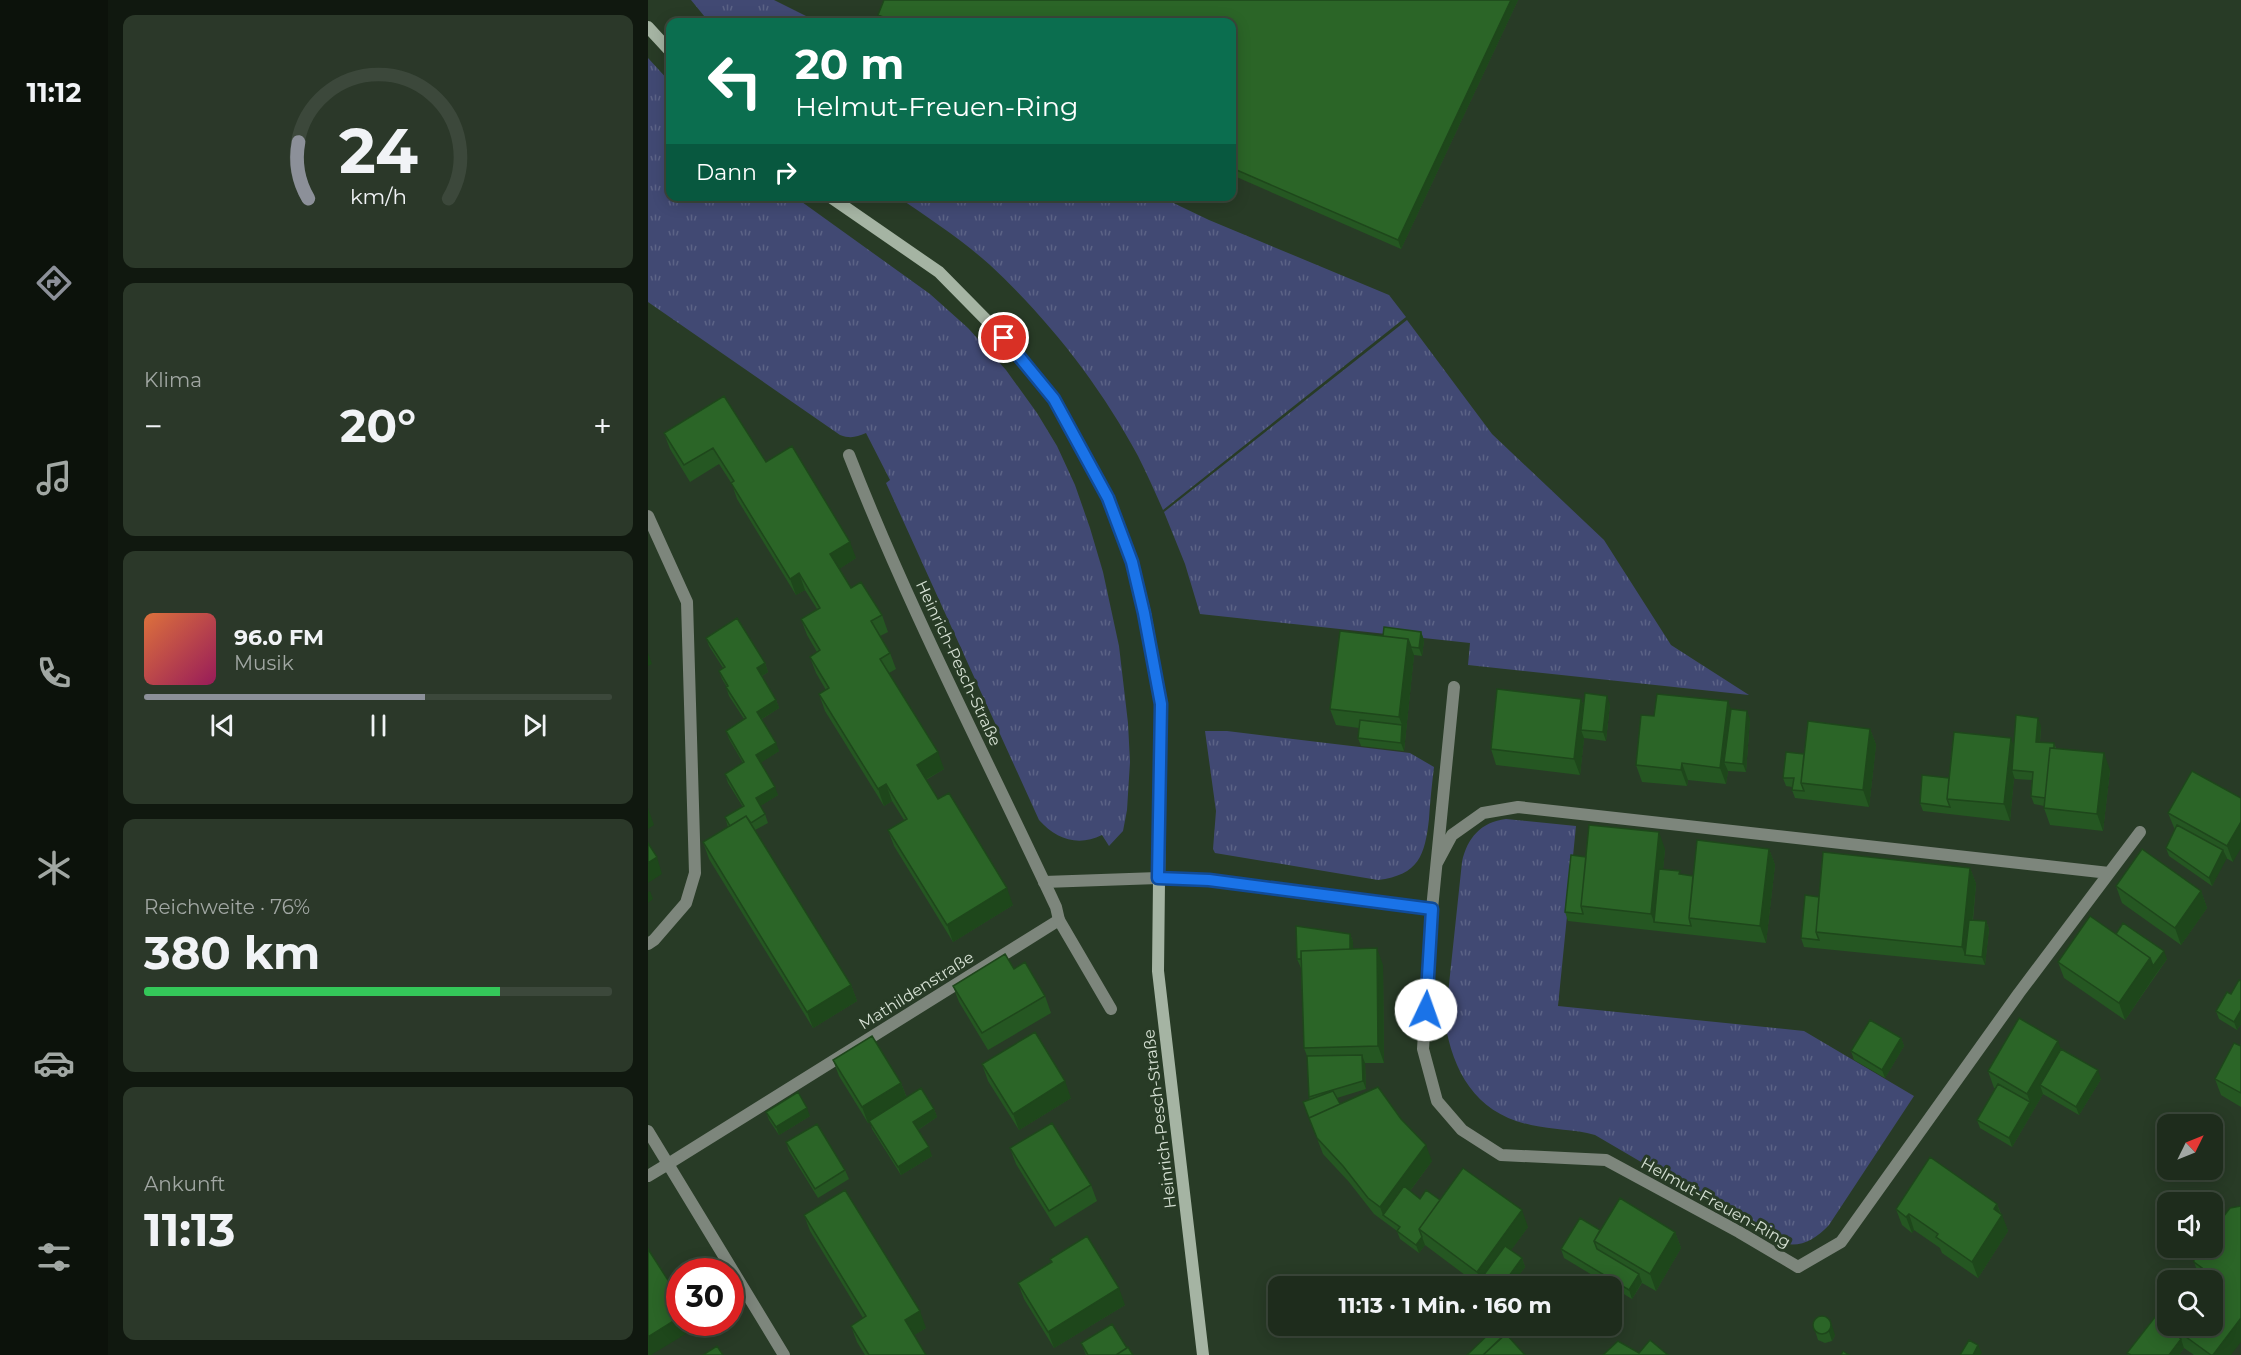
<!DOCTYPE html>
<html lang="de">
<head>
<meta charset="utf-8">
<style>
	:root { --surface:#1e2c1c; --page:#2b3829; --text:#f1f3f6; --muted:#a1a7a3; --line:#3c483b; --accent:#8c9099 }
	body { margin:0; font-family:Montserrat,sans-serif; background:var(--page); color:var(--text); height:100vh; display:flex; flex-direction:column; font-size:22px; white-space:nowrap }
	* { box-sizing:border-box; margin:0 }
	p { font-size:20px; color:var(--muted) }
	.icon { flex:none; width:33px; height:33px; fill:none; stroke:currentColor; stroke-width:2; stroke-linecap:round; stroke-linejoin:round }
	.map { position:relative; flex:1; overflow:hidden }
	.drawer { display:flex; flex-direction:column; gap:15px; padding:15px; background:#10180f; width:540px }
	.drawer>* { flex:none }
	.top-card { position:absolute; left:18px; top:18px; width:570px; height:183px; border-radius:12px; box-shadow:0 3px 15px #0003,0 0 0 2px var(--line); background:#0b6e4f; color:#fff; overflow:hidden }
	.needle { width:39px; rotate:47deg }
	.buttons { position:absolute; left:1509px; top:1114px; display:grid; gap:12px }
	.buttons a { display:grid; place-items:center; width:66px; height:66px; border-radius:12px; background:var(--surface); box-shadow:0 3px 15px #0003,0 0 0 2px var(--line); font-size:30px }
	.speed { position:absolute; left:18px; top:1258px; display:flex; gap:12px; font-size:30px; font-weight:700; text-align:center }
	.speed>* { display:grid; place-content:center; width:78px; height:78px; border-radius:50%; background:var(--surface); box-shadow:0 3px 15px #0003,0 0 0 2px var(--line); line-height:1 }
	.speed .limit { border:9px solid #d22; background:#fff; color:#111 }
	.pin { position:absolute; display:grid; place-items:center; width:51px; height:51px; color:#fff; margin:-26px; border:3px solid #fff; border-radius:50%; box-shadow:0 2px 6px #0007 }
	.me { position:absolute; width:66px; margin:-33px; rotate:3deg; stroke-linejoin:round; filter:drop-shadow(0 0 4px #0008) }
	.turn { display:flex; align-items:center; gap:21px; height:126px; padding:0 30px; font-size:27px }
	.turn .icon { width:78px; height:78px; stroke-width:2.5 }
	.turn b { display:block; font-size:42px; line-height:51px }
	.then { display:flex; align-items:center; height:57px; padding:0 30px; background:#0003; gap:12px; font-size:22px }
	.big { font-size:45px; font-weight:700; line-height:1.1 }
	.drawer .widget { flex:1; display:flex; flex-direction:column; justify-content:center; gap:9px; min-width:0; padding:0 21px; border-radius:12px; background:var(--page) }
	.drawer .dial { align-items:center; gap:0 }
	.dial svg { height:156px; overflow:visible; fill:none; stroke:var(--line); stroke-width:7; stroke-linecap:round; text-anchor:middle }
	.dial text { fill:var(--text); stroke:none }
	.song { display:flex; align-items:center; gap:18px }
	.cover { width:72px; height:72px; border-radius:9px; background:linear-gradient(135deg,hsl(20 70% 55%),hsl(330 70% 35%)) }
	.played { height:6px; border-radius:3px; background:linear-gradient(90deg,var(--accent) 60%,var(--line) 60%) }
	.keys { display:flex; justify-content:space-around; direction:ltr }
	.heat { display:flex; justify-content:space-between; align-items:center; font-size:33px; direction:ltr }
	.charge { height:9px; border-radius:4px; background:linear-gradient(90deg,#34c759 76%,var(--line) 0) }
	.trip { position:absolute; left:620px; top:1276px; width:354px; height:60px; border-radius:12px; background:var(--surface); box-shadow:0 3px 15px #0003,0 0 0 2px var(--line); font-weight:700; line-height:60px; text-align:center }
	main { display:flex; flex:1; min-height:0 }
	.dock { display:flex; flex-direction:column; width:108px; justify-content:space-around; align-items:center; background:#0c120b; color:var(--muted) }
	.dock .icon { width:42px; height:42px }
	.dock .selected { color:var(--accent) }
	.dock b { font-size:27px; color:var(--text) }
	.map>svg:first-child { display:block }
	.grass { fill:url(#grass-tufts) }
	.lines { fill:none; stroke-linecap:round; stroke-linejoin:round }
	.lane { stroke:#7d867c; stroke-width:12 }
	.street { stroke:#7d867c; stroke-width:12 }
	.secondary { stroke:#a5b4a3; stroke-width:12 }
	.wall { fill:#255722 }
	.shaded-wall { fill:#1e471b }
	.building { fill:#2b6527; stroke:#1e471b; stroke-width:1.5 }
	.route-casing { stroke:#114b97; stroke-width:15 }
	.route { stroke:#1a73e8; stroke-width:10 }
	.labels { text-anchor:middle; stroke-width:6; stroke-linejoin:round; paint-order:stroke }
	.street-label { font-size:16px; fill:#d6e1d4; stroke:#283b26 }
</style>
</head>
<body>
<main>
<nav class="dock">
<b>11:12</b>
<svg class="icon selected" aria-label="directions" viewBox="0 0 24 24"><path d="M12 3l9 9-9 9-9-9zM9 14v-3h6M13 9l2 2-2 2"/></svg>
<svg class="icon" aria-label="music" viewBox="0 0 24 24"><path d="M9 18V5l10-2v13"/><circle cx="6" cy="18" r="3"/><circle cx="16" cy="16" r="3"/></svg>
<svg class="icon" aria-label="phone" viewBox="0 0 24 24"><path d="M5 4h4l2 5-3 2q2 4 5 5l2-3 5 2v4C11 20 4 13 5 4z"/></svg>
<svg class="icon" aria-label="climate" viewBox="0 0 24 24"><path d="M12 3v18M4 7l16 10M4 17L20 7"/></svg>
<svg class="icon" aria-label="car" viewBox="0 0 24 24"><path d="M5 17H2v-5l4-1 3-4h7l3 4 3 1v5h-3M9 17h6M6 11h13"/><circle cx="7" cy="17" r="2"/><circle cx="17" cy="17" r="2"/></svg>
<svg class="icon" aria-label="filters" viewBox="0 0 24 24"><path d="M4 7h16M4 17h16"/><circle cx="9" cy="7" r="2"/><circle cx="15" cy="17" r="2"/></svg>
</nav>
<section class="drawer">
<div class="widget dial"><svg viewBox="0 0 100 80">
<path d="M14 69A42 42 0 1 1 86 69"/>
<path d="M14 69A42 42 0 0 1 9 40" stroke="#8c9099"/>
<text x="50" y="56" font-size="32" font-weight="700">24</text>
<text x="50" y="72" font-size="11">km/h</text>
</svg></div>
<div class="widget"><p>Klima</p>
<div class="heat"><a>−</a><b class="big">20°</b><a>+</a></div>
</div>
<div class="widget">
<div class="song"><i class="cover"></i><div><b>96.0 FM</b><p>Musik</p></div></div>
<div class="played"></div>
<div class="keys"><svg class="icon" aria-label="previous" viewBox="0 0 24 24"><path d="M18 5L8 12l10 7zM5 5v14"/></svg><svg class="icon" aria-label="pause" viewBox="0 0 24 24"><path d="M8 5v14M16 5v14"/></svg><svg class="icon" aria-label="next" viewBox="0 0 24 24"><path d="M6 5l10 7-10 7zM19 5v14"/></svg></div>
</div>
<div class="widget"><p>Reichweite · 76%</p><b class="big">380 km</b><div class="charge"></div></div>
<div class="widget"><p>Ankunft</p><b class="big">11:13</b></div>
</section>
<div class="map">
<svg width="1593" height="1355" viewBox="0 0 1593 1355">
	<defs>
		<pattern id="grass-tufts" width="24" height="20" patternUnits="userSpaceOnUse" patternTransform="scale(1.5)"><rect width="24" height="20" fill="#414973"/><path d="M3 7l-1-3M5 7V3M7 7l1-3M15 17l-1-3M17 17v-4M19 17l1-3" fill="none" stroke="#5c6386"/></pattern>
	</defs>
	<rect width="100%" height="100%" fill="#283b26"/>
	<path class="grass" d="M43,0H126L170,22H61Z
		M0,58L22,82V196L147,197L282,294L320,328L358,370L389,413L409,446L427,485L442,528L455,572L471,646L480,723L482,762L479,810L475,831L461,846L454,835C430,847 408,839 391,820L238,483L242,480L218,433C208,437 203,439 192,435L0,302Z
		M250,197H513L561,220L741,295L758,317L515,510C507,492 499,474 490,456C452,385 401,320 342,265C314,240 281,218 250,197Z
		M759,320L844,434L956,540L1023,645L1101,695L820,665L822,643L552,614L537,564L516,512Z
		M557,731H579L762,753L786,767C784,784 782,801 781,819C777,855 771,875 730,880L567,853L565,849L568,811Z
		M858,819L928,826L910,1006L1156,1031L1266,1096L1181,1225C1166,1241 1149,1250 1128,1241L947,1135C926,1129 905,1130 883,1125C829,1114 805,1073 797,1022L814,862C819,838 833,822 858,819Z"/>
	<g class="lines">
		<path class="lane" d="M396,882L510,878
			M20,1164L411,920"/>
		<path class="street" d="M201,455C261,609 338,757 408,907L411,920L463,1009
			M0,516L39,602L47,873L38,903L6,940L0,944
			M789,863L804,835L835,813L870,807L1461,873
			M510,878L561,880L784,909L775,1049L789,1101L814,1130L853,1155L958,1160L1091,1232L1150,1267L1193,1242L1371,993L1492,832
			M784,909L806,687
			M0,1131L136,1355
			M0,1176L20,1164"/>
		<path class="secondary" d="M0,27L22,51
			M181,196L291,272L356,338L406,399L460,498L484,562L497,613L513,704L510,971L555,1355"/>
	</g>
	<path class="wall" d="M236,0H870L753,249L584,175V22H233L230,15Z
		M16,433L118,462L208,558L191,569L203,588L234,615L240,632L232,636L242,653L248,669L241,673L296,769L278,780L290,799L365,905L305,942L246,846L240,830L256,820L244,801L236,806L177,711L171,694L178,690L168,673L162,657L169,652L159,635L153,619L169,609L157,590L148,595L89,499L84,484L71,464L42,482L22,449Z
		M773,632L776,640L774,656L766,655L756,751L713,746L710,738L711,728L688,725L682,709L735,636Z
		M58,638L117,663L120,672L114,676L128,700L131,708L114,719L131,751L112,763L130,795L112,806L117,814L120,823L107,830L203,985L209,1001L165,1028L61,859L55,842L80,827L77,817L95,807L80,783L77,774L95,763L81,739L78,731L96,719L81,696L78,687H79L74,679L71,671L75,668L61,646Z
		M933,699L936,707L962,704L958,741L936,738L932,775L848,765L843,749Z
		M1083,709L1102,719L1098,772L1080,771L1078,784L1040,780L1039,786L994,782L988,765L1006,716Z
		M1393,726L1392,742L1406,743L1408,748L1462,770L1455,831L1402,825L1396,808V806L1386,804L1383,796L1384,780L1367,779L1366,777L1362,821L1275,811L1272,803L1301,778L1366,747Z
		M1222,729L1228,745L1221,807L1147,798L1144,790V787L1138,786L1135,778L1156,754Z
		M1593,798L1585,862L1578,858L1564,886L1521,856L1518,848L1527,830L1520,813Z
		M1017,849L1015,869L1033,875L1045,876L1121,849L1127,865L1118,943L920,921L917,912L938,857Z
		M1322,868L1328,884L1325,920L1338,921L1341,929L1337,965L1156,947L1153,938L1171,897Z
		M1468,886L1553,891L1559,908L1533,945L1474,903Z
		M702,934L705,942V949L735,965L736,1063H717L718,1089L689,1098L692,1104L784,1161L762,1191L772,1199L792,1200L880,1227L863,1250L874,1258L877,1267L862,1287H827L829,1284L777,1245L771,1253L752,1239L749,1231L726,1214L701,1182L675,1154L655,1102L662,1100L661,1097L659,1056L656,1048L653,968L649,959Z
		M1468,934L1519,959L1477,1020L1416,978L1410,962Z
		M366,969L397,996L403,1013L340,1050L311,1002L305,986Z
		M1593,981V1024L1589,1030L1571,1019L1568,1011Z
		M1253,1038L1256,1046L1237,1078L1206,1060L1203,1051Z
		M1593,1044V1107L1573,1095L1567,1079Z
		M1413,1049L1453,1079L1431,1115L1395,1094L1364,1147L1332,1128L1329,1120L1348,1088H1346L1340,1071Z
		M185,1060L253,1083L259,1098L286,1109L289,1117L270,1130L284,1156L253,1175L224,1129L222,1122L220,1123L191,1076Z
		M334,1064L423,1098L371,1130L340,1081Z
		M118,1112L162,1116L131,1135L121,1120Z
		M138,1142L197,1170L201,1179L170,1198L141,1151Z
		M362,1148L443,1185L449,1201L407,1227L368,1164Z
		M1349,1204L1360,1231L1330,1278L1294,1253L1292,1248L1266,1230L1264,1233L1254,1225L1248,1209Z
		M156,1215L278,1328L266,1335L278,1355H217L209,1342L203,1326L215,1318L162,1231Z
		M952,1230L1027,1232L1033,1248L1008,1291L994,1283L984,1299L916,1258L913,1249Z
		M1564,1248L1583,1355H1546L1536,1348L1531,1355H1480L1479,1353L1520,1328L1518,1322L1520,1320V1326H1564L1550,1273L1546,1262Z
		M402,1259L477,1305L406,1348L376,1299L370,1283L403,1262Z
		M1165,1324L1187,1335L1184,1341L1177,1343L1170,1340Z
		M433,1343L479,1348L485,1355H438Z"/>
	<path class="shaded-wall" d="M863,0H870L753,249L750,240Z
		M202,542L208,558L188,571L182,554Z
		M151,573L157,590L148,595L142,579Z
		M773,632L776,640L774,656L771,648Z
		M760,639L766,655L756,751L753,743L754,725L751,717Z
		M0,653L4,664L0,666Z
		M117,663L120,672L112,677L109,668Z
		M959,696L962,704L958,741L955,732Z
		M933,699L939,715L933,730L936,738L932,775L926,759Z
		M128,700L131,708L112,720L109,712Z
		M1080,701L1086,717L1076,762L1080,771L1078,784L1072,768Z
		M1099,711L1102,719L1098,772L1095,764Z
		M1390,718L1393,726L1391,750L1388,742Z
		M1222,729L1228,745L1221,807L1215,790Z
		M1363,738L1369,755L1364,770L1366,777L1362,821L1356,804Z
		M128,743L131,751L111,764L108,755Z
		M290,752L296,769L275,781L269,765Z
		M1456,753L1462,770L1455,831L1449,814Z
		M1034,763L1040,780L1039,786L1033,770Z
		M238,784L244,801L236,806L230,789Z
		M127,787L130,795L111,807L108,798Z
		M0,808L6,825L0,829Z
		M1593,822V848L1585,862L1579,846Z
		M1011,832L1017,849L1010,922H1006L1003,914Z
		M1121,849L1127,865L1118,943L1112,926Z
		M1575,850L1579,858L1564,886L1561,878Z
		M9,857L14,874L0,883V863Z
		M1322,868L1328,884L1321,955H1317L1314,947Z
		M359,888L365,905L305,942L299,925Z
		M2,891L5,899L0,903V892Z
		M1553,891L1559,908L1533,945L1527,928Z
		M1338,921L1341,929L1337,965L1334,957Z
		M702,934L705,942L706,966L703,958Z
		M729,948L735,965L736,1063L730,1046Z
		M1516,951L1519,959L1508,974L1505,966Z
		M1502,958L1508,974L1477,1020L1471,1003Z
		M203,985L209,1001L165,1028L159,1012Z
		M1593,1010V1024L1589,1030L1586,1022Z
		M1253,1038L1256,1046L1237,1078L1234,1070Z
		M1410,1041L1416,1057L1392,1085L1395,1094L1364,1147L1361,1138L1382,1102L1379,1094Z
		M714,1055L717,1063L718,1089L715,1081Z
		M1450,1070L1453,1079L1431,1115L1428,1107Z
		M417,1081L423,1098L371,1130L365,1114Z
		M253,1083L259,1099L220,1123L214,1107Z
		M159,1108L162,1116L131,1135L128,1127Z
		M286,1109L289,1117L268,1131L265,1122Z
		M778,1145L784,1161L741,1219L735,1215L732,1207Z
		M281,1147L284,1156L253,1175L250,1167Z
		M1349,1204L1353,1216L1354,1215L1360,1231L1330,1278L1324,1262L1346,1209Z
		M874,1210L880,1227L836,1287H835L829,1272Z
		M1261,1214L1266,1230L1264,1233L1258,1217Z
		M1027,1232L1033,1248L1008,1291L1002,1274Z
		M774,1237L777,1245L771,1253L768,1245Z
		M874,1258L877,1267L862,1287H853Z
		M991,1274L994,1282L984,1299L981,1290Z
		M471,1288L477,1305L406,1348L400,1332Z
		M272,1311L278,1328L263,1337L257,1320Z
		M32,1317V1323H43L46,1329L3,1355H0V1337Z
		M1593,1318V1342L1583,1355H1565Z
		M1182,1319L1187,1335L1184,1341L1181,1332Z
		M1533,1339L1536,1348L1531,1355H1521Z
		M1330,1345L1334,1353L1332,1355H1325Z"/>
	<path class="building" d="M236,0H863L750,240L584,168V22H248L230,15Z
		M76,396L118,462L144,446L202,542L182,554L203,588L213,582L234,615L223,621L242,653L232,659L290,752L269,765L290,799L301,793L359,888L299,925L240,830L259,819L238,784L230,789L171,694L181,688L162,657L172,650L153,619L172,608L151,573L142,579L83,483L86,481L65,448L36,465L16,433Z
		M89,618L117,663L109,668L128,700L109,712L128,743L108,755L127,787L108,798L117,814L103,823L98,816L82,826L77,817L96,806L77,774L96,762L78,731L98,718L78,687L80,686L71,671L77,667L58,638Z
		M736,627L773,632L771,648L763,647L760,639L735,636Z
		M692,631L760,639L751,717L682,709Z
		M849,689L933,699L926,759L843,749Z
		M937,693L959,696L955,732L933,730Z
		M1009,694L1080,701L1072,768L1034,763L1033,770L988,765L993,715L1006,716Z
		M1083,709L1099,711L1095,764L1076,762Z
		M1368,715L1390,718L1388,742L1406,743V748H1402L1397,798L1383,796L1385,772L1364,770Z
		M712,720L754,725L753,743L710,738Z
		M1160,721L1222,729L1215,790L1153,783Z
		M1306,732L1363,738L1356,804L1299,799Z
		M1402,748L1456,753L1449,814L1396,808Z
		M1138,752L1156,754L1153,783L1156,791L1144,790L1146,778H1135Z
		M1544,771L1593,798V822L1579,846L1520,813Z
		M1274,775L1301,778L1299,799L1302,807L1272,803Z
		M98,816L203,985L159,1012L55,842Z
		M941,825L1011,832L1003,914L933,906Z
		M1529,825L1575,850L1561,878L1518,848Z
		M1049,840L1121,849L1112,926L1041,918Z
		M0,843L9,857L0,863Z
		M1494,849L1553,891L1527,928L1468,886Z
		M1175,852L1322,868L1314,947L1168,932Z
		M923,855L938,857L933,906L935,914L917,912Z
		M1011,869L1032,871L1031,874L1045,876L1041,918L1043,926L1006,922Z
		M1157,895L1171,897L1168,932L1171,940L1153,938Z
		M1442,916L1502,958L1471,1003L1410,962Z
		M1321,920L1338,921L1334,957L1317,955Z
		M1475,923L1516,951L1505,966L1502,958L1468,934Z
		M648,926L702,934V949L653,951V959H649Z
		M729,948L730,1046L656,1048L653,951Z
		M357,954L366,969L377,962L397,996L334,1033L305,986Z
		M1591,980L1593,981V1010L1586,1022L1568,1011L1579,992L1583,994Z
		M1371,1018L1410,1041L1379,1094L1340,1071Z
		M1222,1020L1253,1038L1234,1070L1203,1051Z
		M387,1032L417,1081L365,1114L334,1064Z
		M224,1036L253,1083L214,1107L185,1060Z
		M1586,1043L1593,1046V1093L1567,1079Z
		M1413,1049L1450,1070L1428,1107L1392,1085Z
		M714,1055L715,1081L661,1097L659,1056Z
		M1350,1084L1382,1102L1361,1138L1329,1120Z
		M730,1087L753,1119L778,1145L732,1207L720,1198L695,1166L669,1138L661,1118Z
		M273,1088L286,1109L265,1122L281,1147L250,1167L221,1121Z
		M685,1091L692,1104L661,1118L655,1102Z
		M150,1092L159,1108L128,1127L118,1112Z
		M404,1123L443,1185L401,1211L362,1148Z
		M169,1124L197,1170L167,1189L138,1142Z
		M1282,1157L1349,1204L1346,1209L1354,1215L1324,1262L1288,1237L1290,1234L1261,1214L1258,1217L1248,1209Z
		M815,1168L874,1210L829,1272L771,1229Z
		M756,1186L772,1199L778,1190L792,1200L771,1229L774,1237L768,1245L749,1231L752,1227L735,1215Z
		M197,1190L272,1311L257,1320L278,1355H221L203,1326L218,1316L156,1215Z
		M972,1198L1027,1232L1002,1274L946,1241Z
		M1593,1206V1318L1565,1355H1563L1523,1326H1564V1281H1544L1554,1268L1546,1262L1545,1248H1564V1228L1566,1229L1582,1208Z
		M932,1218L952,1230L946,1241L949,1249L991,1274L981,1290L913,1249Z
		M439,1236L471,1288L400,1332L370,1283L404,1262L402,1259Z
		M857,1246L874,1258L853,1287H827Z
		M0,1249L32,1299V1317L0,1337Z
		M1165 1325a9 9 0 1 1 18 0a9 9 0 1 1-18 0Z
		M1507,1317L1533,1339L1521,1355H1483L1479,1353Z
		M464,1324L479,1348L468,1355H440L433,1343Z
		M847,1328L855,1336L835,1355H819Z
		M858,1334L877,1355H835Z
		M1002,1340L1020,1355H955L970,1341L991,1353Z
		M1321,1340L1330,1345L1325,1355H1312Z
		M69,1346L75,1355H55Z
		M480,1347L485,1355H468Z
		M1195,1351L1201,1355H1193Z"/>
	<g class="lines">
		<defs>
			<path id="route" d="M356,338L406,399L460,498L484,562L496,613L513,704L510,878L561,880L784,909L778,1010"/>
		</defs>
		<use href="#route" class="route-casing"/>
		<use href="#route" class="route"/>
	</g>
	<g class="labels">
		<g class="street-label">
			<text transform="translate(311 663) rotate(65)" y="6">Heinrich-Pesch-Straße</text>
			<text transform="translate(268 990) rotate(-32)" y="6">Mathildenstraße</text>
			<text transform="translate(511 1119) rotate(-97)" y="6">Heinrich-Pesch-Straße</text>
			<text transform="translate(1068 1202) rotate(29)" y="6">Helmut-Freuen-Ring</text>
		</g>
	</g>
</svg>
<div class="buttons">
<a><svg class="needle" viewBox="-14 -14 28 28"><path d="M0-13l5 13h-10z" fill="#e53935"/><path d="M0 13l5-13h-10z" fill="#a1a7a3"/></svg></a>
<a><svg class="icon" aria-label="sound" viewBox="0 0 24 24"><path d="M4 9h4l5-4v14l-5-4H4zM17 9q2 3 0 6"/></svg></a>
<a><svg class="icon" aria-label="search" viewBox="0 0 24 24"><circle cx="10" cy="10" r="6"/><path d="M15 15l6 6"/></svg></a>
</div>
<div class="speed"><div class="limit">30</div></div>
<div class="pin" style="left:356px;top:338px;background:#d93025"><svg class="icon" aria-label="arrive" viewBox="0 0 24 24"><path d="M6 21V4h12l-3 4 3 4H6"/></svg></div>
<svg class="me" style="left:778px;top:1010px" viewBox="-20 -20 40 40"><circle r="19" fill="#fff"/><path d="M0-13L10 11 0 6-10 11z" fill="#1a73e8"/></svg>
<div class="trip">11:13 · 1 Min. · 160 m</div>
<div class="top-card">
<div class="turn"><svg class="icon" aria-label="left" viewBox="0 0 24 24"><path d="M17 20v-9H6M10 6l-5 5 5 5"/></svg><div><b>20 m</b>Helmut-Freuen-Ring</div></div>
<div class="then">Dann<svg class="icon" aria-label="right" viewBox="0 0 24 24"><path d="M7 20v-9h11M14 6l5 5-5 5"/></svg></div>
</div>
</div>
</main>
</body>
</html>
